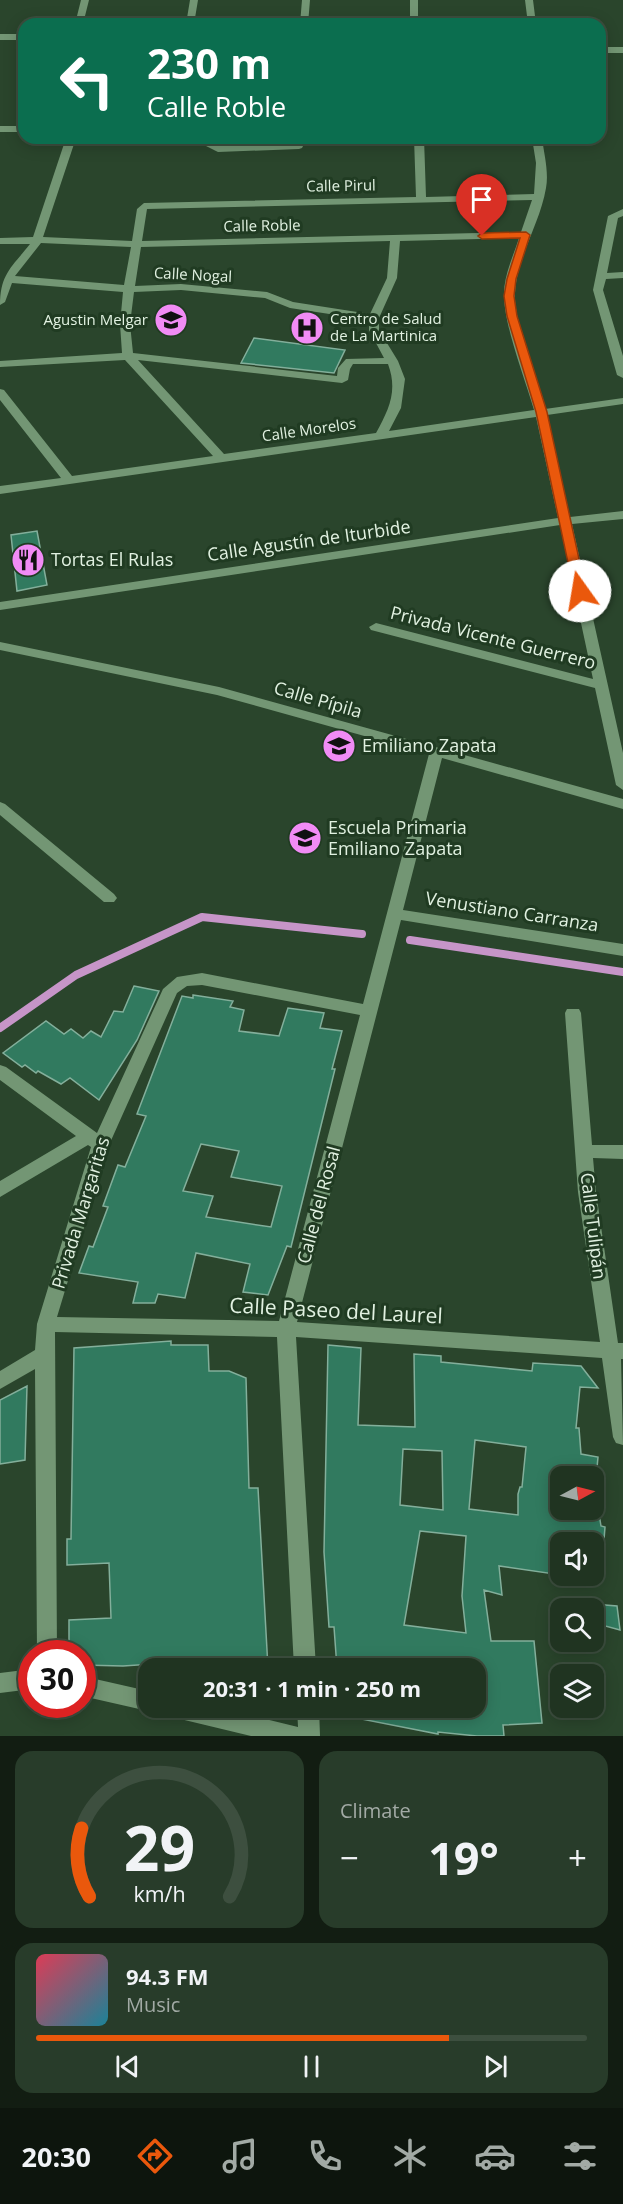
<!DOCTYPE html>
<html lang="en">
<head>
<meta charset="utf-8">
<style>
	:root { --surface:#203421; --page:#283c2a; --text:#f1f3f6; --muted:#a2aaa5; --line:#3d4f3f; --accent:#ea580c }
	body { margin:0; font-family:"Open Sans",sans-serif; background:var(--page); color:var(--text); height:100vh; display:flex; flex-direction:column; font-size:22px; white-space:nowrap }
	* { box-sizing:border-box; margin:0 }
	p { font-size:20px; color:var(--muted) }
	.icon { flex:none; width:33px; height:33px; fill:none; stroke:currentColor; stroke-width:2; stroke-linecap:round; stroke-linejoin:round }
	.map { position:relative; height:1736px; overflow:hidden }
	.sheet { display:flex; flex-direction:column; gap:15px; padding:15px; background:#121d12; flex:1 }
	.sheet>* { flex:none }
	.hud { position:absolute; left:18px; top:18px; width:588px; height:126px; border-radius:18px; box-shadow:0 3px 15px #0003,0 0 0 2px var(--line); background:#0b6e4f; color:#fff; overflow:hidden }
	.needle { width:39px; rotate:83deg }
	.fabs { position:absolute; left:550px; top:1466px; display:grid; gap:12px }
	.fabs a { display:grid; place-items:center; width:54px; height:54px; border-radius:12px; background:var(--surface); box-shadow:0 3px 15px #0003,0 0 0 2px var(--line); font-size:30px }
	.speed { position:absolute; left:18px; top:1640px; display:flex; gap:12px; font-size:30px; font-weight:700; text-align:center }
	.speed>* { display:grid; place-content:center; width:78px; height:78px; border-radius:50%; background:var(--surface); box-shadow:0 3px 15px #0003,0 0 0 2px var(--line); line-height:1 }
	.speed .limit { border:9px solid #d22; background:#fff; color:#111 }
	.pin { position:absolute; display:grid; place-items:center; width:51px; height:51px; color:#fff; margin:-62px -26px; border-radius:50% 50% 50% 0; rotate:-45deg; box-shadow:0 0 6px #0007 }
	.pin .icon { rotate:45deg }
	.me { position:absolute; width:66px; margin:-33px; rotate:347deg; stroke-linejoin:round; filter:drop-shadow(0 0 4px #0008) }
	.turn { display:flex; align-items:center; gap:21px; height:126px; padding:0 30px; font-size:27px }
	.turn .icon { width:78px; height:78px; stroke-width:2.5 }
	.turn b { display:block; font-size:42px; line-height:51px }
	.big { font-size:45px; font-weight:700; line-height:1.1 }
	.sheet .widget { flex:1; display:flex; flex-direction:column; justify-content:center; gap:9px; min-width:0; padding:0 21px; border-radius:18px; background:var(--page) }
	.sheet .dial { align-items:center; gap:0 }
	.dial svg { height:156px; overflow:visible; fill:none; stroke:var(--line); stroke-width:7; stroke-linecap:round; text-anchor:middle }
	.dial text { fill:var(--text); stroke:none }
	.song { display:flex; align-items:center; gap:18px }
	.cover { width:72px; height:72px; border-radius:9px; background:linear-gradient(135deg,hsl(350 70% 55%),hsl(190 70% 35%)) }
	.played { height:6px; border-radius:3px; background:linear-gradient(90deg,var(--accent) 75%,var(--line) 75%) }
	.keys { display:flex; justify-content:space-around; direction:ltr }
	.heat { display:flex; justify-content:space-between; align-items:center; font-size:33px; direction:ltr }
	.sheet .tiles { flex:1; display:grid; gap:15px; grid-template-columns:1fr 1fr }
	.widget:last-child { grid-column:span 2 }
	.trip { position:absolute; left:138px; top:1658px; width:348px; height:60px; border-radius:18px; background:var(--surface); box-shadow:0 3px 15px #0003,0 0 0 2px var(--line); font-weight:700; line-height:60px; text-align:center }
	.tabs { display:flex; height:96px; justify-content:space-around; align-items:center; background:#0d150d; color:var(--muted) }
	.tabs .icon { width:42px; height:42px }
	.tabs .active { color:var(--accent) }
	.tabs b { font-size:27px; color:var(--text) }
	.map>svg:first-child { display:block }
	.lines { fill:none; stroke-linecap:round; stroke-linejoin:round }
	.stream { stroke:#c695c8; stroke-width:8 }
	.building { fill:#317a5f; stroke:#83af9b; stroke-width:1.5; fill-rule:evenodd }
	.minor { fill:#739674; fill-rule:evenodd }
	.route { fill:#ea580c; stroke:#983908; stroke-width:1.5 }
	.labels { text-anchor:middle; stroke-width:6; stroke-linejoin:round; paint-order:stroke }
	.far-street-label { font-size:15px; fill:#e1f1e1; stroke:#203b22 }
	.far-poi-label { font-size:15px; fill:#e1f1e1; stroke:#203b22; text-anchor:start }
	.street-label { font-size:18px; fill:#e1f1e1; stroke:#203b22 }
	.poi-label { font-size:18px; fill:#e1f1e1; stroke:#203b22; text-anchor:start }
	.near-street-label { font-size:21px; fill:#e1f1e1; stroke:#203b22 }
</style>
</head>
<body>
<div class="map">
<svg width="623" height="1736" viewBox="0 0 623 1736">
	<rect width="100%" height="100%" fill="#2a452c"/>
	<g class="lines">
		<path class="stream" d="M410,940L623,972
			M0,1028L76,975L202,917L362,934"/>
	</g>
	<path class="building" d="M254,338L345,350L334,373L241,363Z
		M37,531L47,585L17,591L11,535Z
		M134,986L159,991L137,1040L99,1100L70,1078L61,1084L38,1071L36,1073L25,1065L22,1067L3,1053L46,1021L64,1034L71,1029L83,1038L91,1031L101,1037L114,1011L123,1012Z
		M193,995L233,1001L230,1007L244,1010L239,1031L279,1036L288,1008L324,1013L320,1028L342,1031L332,1069H335L291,1247L287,1246L268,1295L243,1292L250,1264L196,1253L185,1298L158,1294L155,1303H133L138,1282L79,1273L89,1246L93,1247L108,1207L103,1206L118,1165L125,1167L146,1116L137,1114L182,996L193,998ZM201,1144L239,1151L231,1177L282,1186L271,1227L206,1217L213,1196L183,1191Z
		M171,1341V1345H208L209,1371H229L246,1378L249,1488H258L268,1668H167V1663L123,1666L82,1665V1653H69V1620L111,1618L109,1563L67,1565V1539H71L74,1348Z
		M328,1345L361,1348L358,1425L415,1427L414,1354L441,1356V1362L532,1371L533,1363L581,1366L598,1388L580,1387L576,1428H579L581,1454L598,1457L595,1489L601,1526L605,1527L603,1552L594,1550V1542H561V1575L499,1566L502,1595L484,1590L491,1641H534L542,1723L503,1725L504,1736H477L438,1732V1734L351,1717L352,1707H476V1668L432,1662L433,1668H337L334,1627H329L324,1552ZM475,1440L526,1447L522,1487H520L518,1494V1515L469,1509ZM403,1449L442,1451L443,1510L400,1505ZM561,1476H594V1509H561ZM420,1531L466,1536L462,1596L466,1633L404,1625Z
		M27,1386L25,1460L0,1464V1400Z
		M555,1601L617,1606L620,1630L594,1623V1608H561V1613L553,1610Z"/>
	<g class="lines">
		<path class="minor" d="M81,0H89L83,24H75Z
			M190,0H198L194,24H186Z
			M302,0H310L308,24H300Z
			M410,0H418V24H410Z
			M525,0H533L536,24H528Z
			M0,34H24V40H0Z
			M600,47H623V53H600Z
			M0,126H24V132H0Z
			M66,138H76L43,237L132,241L137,209L144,203L416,197L414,138H424L426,197L534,194L536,163L532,138H542C544,154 549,172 546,188C540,224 517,256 515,293C513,320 537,380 545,409L623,398V404L547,415L570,517L623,511V519L572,524L623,753V790L616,785L595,688L371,630L369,627L376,623L593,679L560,525L0,610V602L558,518L536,417L0,494V486L61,478L0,400V389L4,390L72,476L213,456L125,360L0,367V361L122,353L120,324L123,292L12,283L5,302L0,305C0,274 12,267 30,244H0V238L33,237ZM532,200L521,232L142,241L147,209ZM519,238C513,257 503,277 504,297C505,328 525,379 534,410L389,431L401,408L405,379L398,361L379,330V318L397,278L400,241ZM390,241L387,278L370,314L293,302L267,292L181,284L135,286L141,247ZM41,243L131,247L124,285L15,276ZM181,290L265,298L290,308L369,320V330L384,358L346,359L338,368L337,376L133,353L130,324L134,292ZM138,360L342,383L348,380L350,369L353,364H388C398,391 389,409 376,433L224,454Z
			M205,138H215L214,143L220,146L295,143L297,138H307L302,148L299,149L218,152L206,146Z
			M623,209V216L618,218L607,273L623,272V278L606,279L603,290L623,356V378L617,375L593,290L608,216Z
			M0,642L219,687L623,799V809L442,758L403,910L623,944V956L401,920L297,1322L600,1342L578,1192L565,1013L567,1009H579L581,1013L592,1145H623V1159L593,1158L596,1192L618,1343H623V1359H621L623,1445L616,1443L613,1437L602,1358L296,1337L316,1668H294L277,1337L55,1332L57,1653H37L35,1369L0,1389V1371L35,1350L37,1324L91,1147L88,1145L0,1197V1181L76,1136L0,1080V1065L6,1067L97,1133L163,989L177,977L202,973L363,1004L429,754L217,695L0,650ZM202,985L360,1015L279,1321L57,1317L109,1145L177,993L187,986Z
			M0,802L5,804L114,894L117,898L114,902H104L0,815Z
			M32,1669V1689L0,1693V1673Z
			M82,1676L148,1691V1707L156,1708L148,1711L82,1696Z
			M161,1707H216L298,1727L297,1707H319L320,1736H251L172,1717L164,1714Z"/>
	</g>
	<path class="route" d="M526,232L530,235L516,279L514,296L517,316L547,412L586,591L580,595L574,591L536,412L507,316L504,296L507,279L520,238L482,239L478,236L482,233Z"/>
	<defs>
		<symbol id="school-disc" viewBox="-11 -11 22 22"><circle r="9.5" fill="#f18bf5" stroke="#203b22"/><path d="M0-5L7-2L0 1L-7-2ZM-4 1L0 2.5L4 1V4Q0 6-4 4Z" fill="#111"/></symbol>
		<symbol id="hospital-disc" viewBox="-11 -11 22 22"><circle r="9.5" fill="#f18bf5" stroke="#203b22"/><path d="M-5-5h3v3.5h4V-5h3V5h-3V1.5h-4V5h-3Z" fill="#111"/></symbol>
		<symbol id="restaurant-disc" viewBox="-11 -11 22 22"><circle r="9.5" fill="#f18bf5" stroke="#203b22"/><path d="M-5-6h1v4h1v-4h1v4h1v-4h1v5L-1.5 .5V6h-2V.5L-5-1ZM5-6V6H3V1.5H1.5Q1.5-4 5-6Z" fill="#111"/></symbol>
	</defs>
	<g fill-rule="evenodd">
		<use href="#school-disc" x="152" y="301" width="38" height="38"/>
		<use href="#hospital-disc" x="288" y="309" width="38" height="38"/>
		<use href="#restaurant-disc" x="9" y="541" width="38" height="38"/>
		<use href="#school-disc" x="320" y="727" width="38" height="38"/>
		<use href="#school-disc" x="286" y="819" width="38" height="38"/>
	</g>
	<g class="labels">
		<g class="far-street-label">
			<text transform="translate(341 186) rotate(-1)" y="5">Calle Pirul</text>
			<text transform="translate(262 226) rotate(-1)" y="5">Calle Roble</text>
			<text transform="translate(193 275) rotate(3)" y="5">Calle Nogal</text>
			<text transform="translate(309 430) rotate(-8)" y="5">Calle Morelos</text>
		</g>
		<g class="far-poi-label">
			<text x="330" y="324">Centro de Salud<tspan x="330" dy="17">de La Martinica</tspan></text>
			<text x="148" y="325" text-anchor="end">Agustin Melgar</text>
		</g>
		<g class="street-label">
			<text transform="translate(309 541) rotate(-8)" y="6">Calle Agustín de Iturbide</text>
			<text transform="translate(493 638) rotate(14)" y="6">Privada Vicente Guerrero</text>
			<text transform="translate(318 700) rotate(16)" y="6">Calle Pípila</text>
			<text transform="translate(512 912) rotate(9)" y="6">Venustiano Carranza</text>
			<text transform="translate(319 1205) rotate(-75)" y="6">Calle del Rosal</text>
			<text transform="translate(81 1213) rotate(-73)" y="6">Privada Margaritas</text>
			<text transform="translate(593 1226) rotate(83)" y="6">Calle Tulipán</text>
		</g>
		<g class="poi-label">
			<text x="51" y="566">Tortas El Rulas</text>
			<text x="362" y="752">Emiliano Zapata</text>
			<text x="328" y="834">Escuela Primaria<tspan x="328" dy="21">Emiliano Zapata</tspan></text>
		</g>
		<g class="near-street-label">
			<text transform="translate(336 1311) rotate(3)" y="7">Calle Paseo del Laurel</text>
		</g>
	</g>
</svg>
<div class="fabs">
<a><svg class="needle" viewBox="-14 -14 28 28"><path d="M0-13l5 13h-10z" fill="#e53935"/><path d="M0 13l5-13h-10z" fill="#a2aaa5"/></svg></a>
<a><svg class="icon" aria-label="sound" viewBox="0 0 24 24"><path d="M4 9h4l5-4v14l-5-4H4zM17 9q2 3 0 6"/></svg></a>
<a><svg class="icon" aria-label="search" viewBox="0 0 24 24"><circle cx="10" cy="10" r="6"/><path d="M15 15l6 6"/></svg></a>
<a><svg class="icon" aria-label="layers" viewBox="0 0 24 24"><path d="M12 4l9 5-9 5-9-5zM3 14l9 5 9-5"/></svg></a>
</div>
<div class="speed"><div class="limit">30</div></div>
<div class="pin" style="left:482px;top:236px;background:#d93025"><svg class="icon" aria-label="arrive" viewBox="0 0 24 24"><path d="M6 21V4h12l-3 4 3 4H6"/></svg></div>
<svg class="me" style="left:580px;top:591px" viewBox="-20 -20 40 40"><circle r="19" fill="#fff"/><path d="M0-13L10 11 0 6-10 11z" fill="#ea580c"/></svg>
<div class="trip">20:31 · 1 min · 250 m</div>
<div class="hud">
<div class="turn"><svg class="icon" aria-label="left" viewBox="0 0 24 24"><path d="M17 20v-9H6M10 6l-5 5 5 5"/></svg><div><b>230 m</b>Calle Roble</div></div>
</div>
</div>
<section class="sheet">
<div class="tiles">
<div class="widget dial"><svg viewBox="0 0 100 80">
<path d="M14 69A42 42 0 1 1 86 69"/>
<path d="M14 69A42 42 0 0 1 10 34" stroke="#ea580c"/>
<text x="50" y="56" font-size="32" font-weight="700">29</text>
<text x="50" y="72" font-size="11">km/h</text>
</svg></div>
<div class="widget"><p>Climate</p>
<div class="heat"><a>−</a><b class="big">19°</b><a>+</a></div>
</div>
<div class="widget">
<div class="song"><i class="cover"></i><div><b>94.3 FM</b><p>Music</p></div></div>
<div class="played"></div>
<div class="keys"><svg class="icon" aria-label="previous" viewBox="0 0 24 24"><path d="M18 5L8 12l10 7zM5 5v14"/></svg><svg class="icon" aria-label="pause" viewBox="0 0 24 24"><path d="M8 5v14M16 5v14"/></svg><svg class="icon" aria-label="next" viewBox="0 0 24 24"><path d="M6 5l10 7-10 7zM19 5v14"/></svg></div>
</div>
</div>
</section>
<nav class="tabs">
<b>20:30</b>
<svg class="icon active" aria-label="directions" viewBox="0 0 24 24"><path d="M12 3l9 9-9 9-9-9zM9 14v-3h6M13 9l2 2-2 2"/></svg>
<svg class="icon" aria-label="music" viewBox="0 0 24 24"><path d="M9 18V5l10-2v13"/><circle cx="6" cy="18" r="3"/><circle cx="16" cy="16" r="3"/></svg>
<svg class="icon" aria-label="phone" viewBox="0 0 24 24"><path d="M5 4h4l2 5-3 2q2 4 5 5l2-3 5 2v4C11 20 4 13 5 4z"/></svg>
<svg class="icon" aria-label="climate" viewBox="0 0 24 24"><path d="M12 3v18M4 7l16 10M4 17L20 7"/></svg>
<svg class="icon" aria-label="car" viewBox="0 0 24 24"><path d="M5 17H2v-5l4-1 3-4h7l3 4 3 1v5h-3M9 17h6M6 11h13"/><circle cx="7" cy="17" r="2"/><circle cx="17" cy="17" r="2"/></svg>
<svg class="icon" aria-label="filters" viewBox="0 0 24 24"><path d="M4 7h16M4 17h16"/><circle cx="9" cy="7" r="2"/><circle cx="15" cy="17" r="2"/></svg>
</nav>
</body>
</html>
